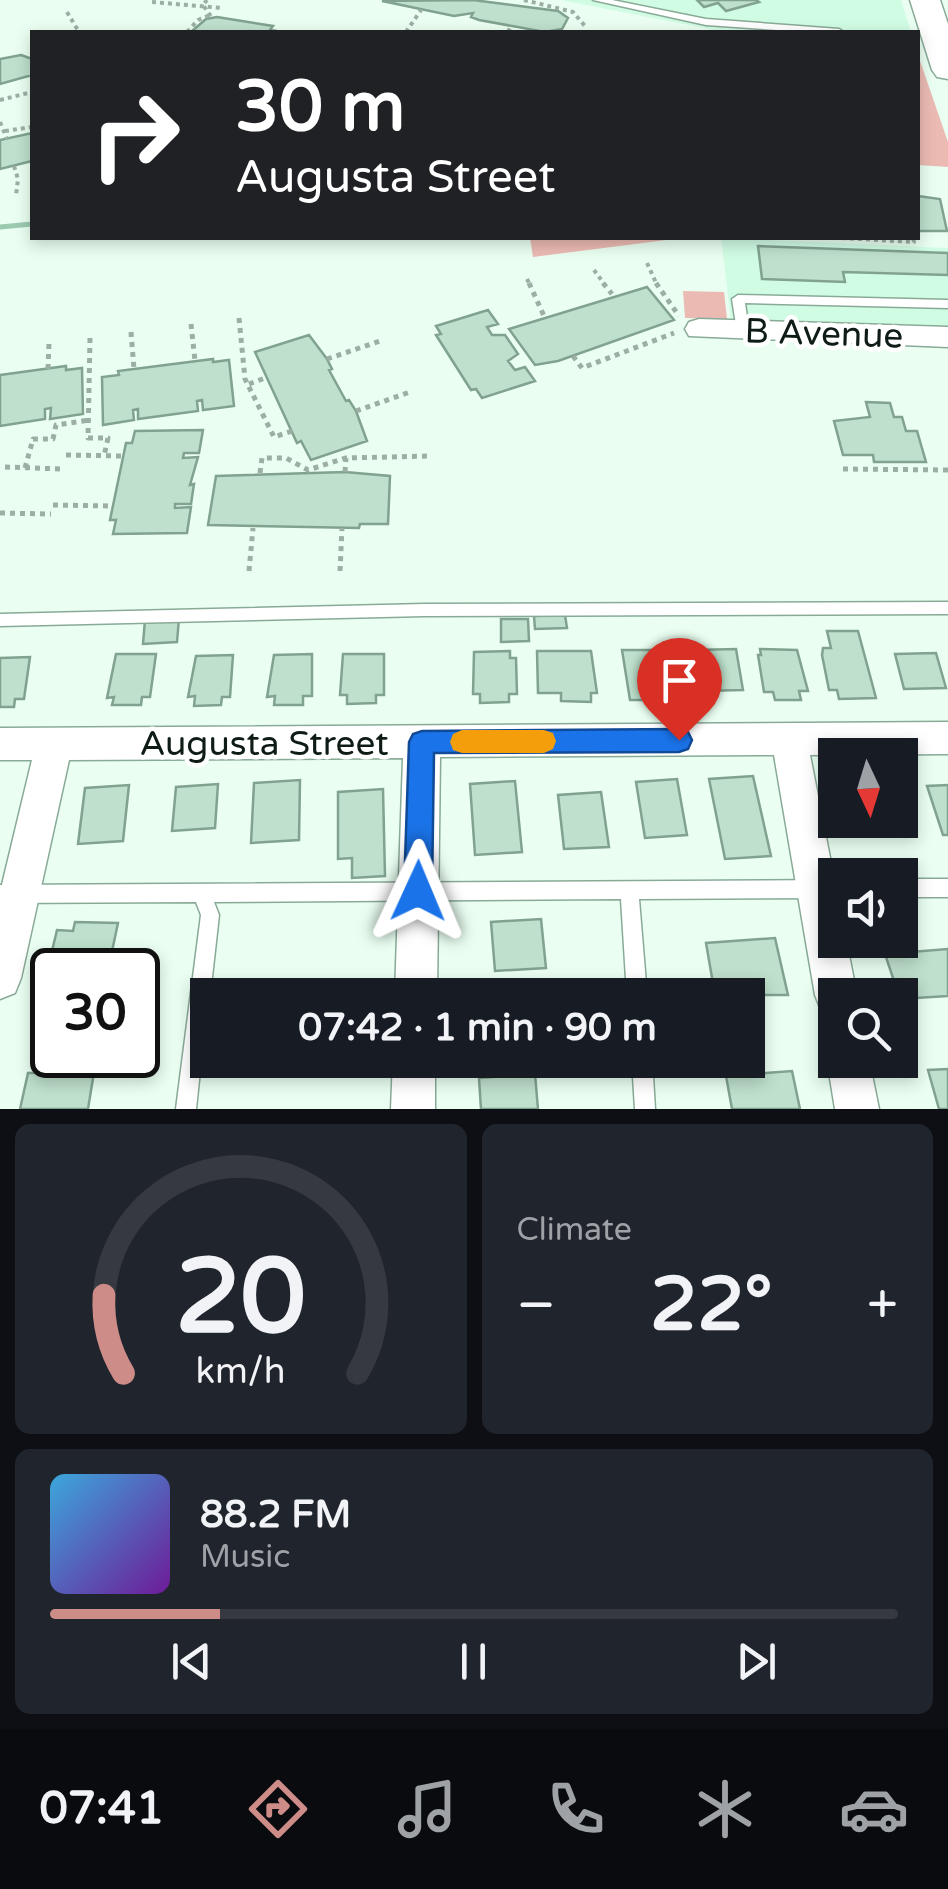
<!DOCTYPE html>
<html lang="en">
<head>
<meta charset="utf-8">
<style>
	:root { --surface:#171b24; --page:#20242c; --text:#f1f3f6; --muted:#9ea1a6; --line:#363941; --accent:#ce8c88 }
	body { margin:0; font-family:"Varela Round",sans-serif; background:var(--page); color:var(--text); height:100vh; display:flex; flex-direction:column; font-size:38px; white-space:nowrap }
	* { box-sizing:border-box; margin:0 }
	p { font-size:32px; color:var(--muted) }
	.icon { flex:none; width:55px; height:55px; fill:none; stroke:currentColor; stroke-width:2; stroke-linecap:round; stroke-linejoin:round }
	.map { position:relative; height:1109px; overflow:hidden }
	.sheet { display:flex; flex-direction:column; gap:15px; padding:15px; background:#0d0f14; flex:1 }
	.sheet>* { flex:none }
	.guide { position:absolute; left:30px; top:30px; width:890px; height:210px; border-radius:0px; box-shadow:0 5px 15px #0003; background:#202124; color:#fff; overflow:hidden }
	.needle { width:65px; rotate:176deg }
	.tools { position:absolute; left:818px; top:738px; display:grid; gap:20px }
	.tools a { display:grid; place-items:center; width:100px; height:100px; border-radius:0px; background:var(--surface); box-shadow:0 5px 15px #0003; font-size:50px }
	.speed { position:absolute; left:30px; top:948px; display:flex; gap:20px; font-size:50px; font-weight:700; text-align:center }
	.speed>* { display:grid; place-content:center; width:130px; height:130px; border-radius:50%; background:var(--surface); box-shadow:0 5px 15px #0003; line-height:1 }
	.speed .limit { border:5px solid #111; border-radius:15px; background:#fff; color:#111 }
	.pin { position:absolute; display:grid; place-items:center; width:85px; height:85px; color:#fff; margin:-102px -42px; border-radius:50% 50% 50% 0; rotate:-45deg; box-shadow:0 0 10px #0007 }
	.pin .icon { rotate:45deg }
	.me { position:absolute; width:110px; margin:-55px; rotate:1deg; stroke-linejoin:round; filter:drop-shadow(0 0 8px #0008) }
	.turn { display:flex; align-items:center; gap:35px; height:210px; padding:0 40px; font-size:45px }
	.turn .icon { width:130px; height:130px; stroke-width:2.5 }
	.turn b { display:block; font-size:70px; line-height:85px }
	.big { font-size:75px; font-weight:800; line-height:1.1 }
	.sheet .tile { flex:1; display:flex; flex-direction:column; justify-content:center; gap:15px; min-width:0; padding:0 35px; border-radius:15px; background:var(--page) }
	.sheet .dial { align-items:center; gap:0 }
	.dial svg { height:260px; overflow:visible; fill:none; stroke:var(--line); stroke-width:7; stroke-linecap:round; text-anchor:middle }
	.dial text { fill:var(--text); stroke:none }
	.song { display:flex; align-items:center; gap:30px }
	.cover { width:120px; height:120px; border-radius:15px; background:linear-gradient(135deg,hsl(200 70% 55%),hsl(280 70% 35%)) }
	.played { height:10px; border-radius:5px; background:linear-gradient(90deg,var(--accent) 20%,var(--line) 20%) }
	.keys { display:flex; justify-content:space-around; direction:ltr }
	.heat { display:flex; justify-content:space-between; align-items:center; font-size:55px; direction:ltr }
	.sheet .tiles { flex:1; display:grid; gap:15px; grid-template-columns:1fr 1fr }
	.tile:last-child { grid-column:span 2 }
	.trip { position:absolute; left:190px; top:978px; width:575px; height:100px; border-radius:0px; background:var(--surface); box-shadow:0 5px 15px #0003; font-weight:800; line-height:100px; text-align:center }
	.tabs { display:flex; height:160px; justify-content:space-around; align-items:center; background:#090b0e; color:var(--muted) }
	.tabs .icon { width:70px; height:70px }
	.tabs .selected { color:var(--accent) }
	.tabs b { font-size:45px; color:var(--text) }
	.map>svg:first-child { display:block }
	.built { fill:#d1fce4 }
	.green { fill:#ebbbb3 }
	.lines { fill:none; stroke-linecap:round; stroke-linejoin:round }
	.stream { stroke:#9ccab0; stroke-width:5 }
	.building { fill:#bee0cc; stroke:#81a28f; stroke-width:2.5 }
	.service-casing { stroke:#89aa97; stroke-width:3 }
	.minor-casing { stroke:#89aa97; stroke-width:3 }
	.secondary-casing { stroke:#89aa97; stroke-width:3 }
	.path-far1 { stroke:#9dafa4; stroke-width:4; stroke-dasharray:4 4; stroke-linecap:butt }
	.path { stroke:#9dafa4; stroke-width:5; stroke-dasharray:5 5; stroke-linecap:butt }
	.service { fill:#fff; fill-rule:evenodd }
	.minor { fill:#fff; fill-rule:evenodd }
	.secondary { fill:#fff; fill-rule:evenodd }
	.route { fill:#1a73e8; stroke:#114b97; stroke-width:2.5 }
	.slow { fill:#f59e0b }
	.labels { text-anchor:middle; stroke-width:9; stroke-linejoin:round; paint-order:stroke }
	.street-label { font-size:35px; fill:#0f1c15; stroke:#fff }
</style>
</head>
<body>
<div class="map">
<svg width="948" height="1109" viewBox="0 0 948 1109">
	<rect width="100%" height="100%" fill="#eafff2"/>
	<path class="built" d="M561,0H901L911,32L714,30Z
		M721,238L948,248V328L731,321Z"/>
	<path class="green" d="M918,55L948,142V167L918,165Z
		M530,238H682L533,257Z
		M683,291L724,292L727,319L685,318Z"/>
	<g class="lines">
		<path class="stream" d="M0,227L32,224"/>
	</g>
	<path class="building" d="M473,0L558,11L568,18L562,29L545,32L479,20L471,17L473,13L454,16L382,1Z
		M697,0H756L759,2L726,11L718,3L704,7Z
		M217,17L273,26L270,30L277,31L191,32L206,19Z
		M21,55L32,59V75L0,84V59Z
		M32,133V161L0,169V140Z
		M918,196L940,199L947,231H918Z
		M758,246L948,253V275L843,272L845,282L762,279Z
		M647,287L674,320L558,361L535,365L509,329Z
		M488,310L498,324L487,327L492,335H505L518,354L508,361L515,370L525,367L535,381L482,398L476,389L471,390L436,335L441,334L436,326Z
		M309,335L327,359L332,369L329,370L346,401L349,400L356,411L367,441L311,460L301,441L297,443L255,352Z
		M213,359V362L229,360L234,406L203,410L202,400L197,401L198,411L138,419V409L133,410L134,420L103,425L102,377L119,375L118,371Z
		M66,366V370L82,368L83,414L50,419L51,408L45,409V419L0,426V375Z
		M866,402L890,403L894,417H902L906,431H917L926,462H874L873,455H843L834,421L870,417Z
		M203,430L199,453H184L183,458L198,457L190,485L194,484L191,504H175V508L191,507L187,533L113,534L116,520H110L126,443H132L135,431Z
		M345,472L390,476L388,524H360L359,528L208,525L216,476Z
		M565,615L567,628L535,629L534,616Z
		M179,618L177,642L143,644L145,620Z
		M501,619H528L529,641L501,642Z
		M827,631H858L876,698L839,699L837,690H829L822,655L823,648H831Z
		M736,649L743,690L700,691L695,650Z
		M760,649L797,650L808,691H799L801,700H775L773,692H764L758,655H761Z
		M622,650H663L668,692H662L663,700H630Z
		M510,651V658H516L517,694H509V702L480,703V694H473L474,652Z
		M537,651H591L597,693H591V702L561,701V693H538Z
		M936,653L946,688L904,689L895,654Z
		M116,654H156L150,697H142L141,705H112L114,697L107,698Z
		M312,654V696H303V705H274L275,696L267,697L274,655Z
		M343,654H384V695H376V703L347,704V695H340Z
		M233,655L230,697H222L221,705L194,706L195,696L188,697L196,656Z
		M30,657L24,699H15L14,707H0V658Z
		M753,776L771,856L725,859L709,779Z
		M677,779L687,835L645,838L636,782Z
		M300,780L299,840L251,843L254,783Z
		M515,781L522,852L475,855L470,784Z
		M218,784L215,828L172,831L176,787Z
		M129,785L123,841L78,844L85,788Z
		M948,785V835H943L927,786Z
		M383,789L385,876L352,878V858L338,859V792Z
		M601,792L609,847L564,849L558,795Z
		M900,803L908,829L861,832L858,820H900Z
		M541,919L546,968L495,971L491,922Z
		M75,922L118,923L111,956L51,955L57,930L73,931Z
		M775,938L788,995H715L706,943Z
		M948,949V996L900,999L885,954Z
		M287,1060H353V1065L287,1069Z
		M948,1069V1109H939L928,1070Z
		M792,1071L800,1109H732L726,1076Z
		M94,1072L88,1109H20L28,1073Z
		M535,1074L538,1109H481L479,1078Z"/>
	<g class="lines">
		<defs>
			<path id="service" d="M593,0H612L706,19L839,29L844,32H806L706,25Z
				M738,295L948,300V308L745,303L749,331L743,335L737,331L732,299Z
				M948,602V614L425,616L0,626V614L425,604Z
				M900,879H948V897H900Z
				M835,880V898L639,899L647,995H627L621,899L214,902L219,915L210,995H208L196,1109H176L201,915L196,902L0,903V885Z
				M632,1060H652L655,1109H635Z"/>
			<path id="minor" d="M699,319L948,327V347L689,336L685,329L689,322Z
				M948,722V754L810,755L835,883V940H846L857,995H835V1015L821,1010L815,995L774,755L440,757L437,995H395L403,758L69,760L21,978L15,993L0,999V893L32,760H0V728Z
				M835,1044V1060H869L879,1109H835L827,1060Z
				M393,1060H435V1109H391Z"/>
			<path id="secondary" d="M910,0H940L948,24V79L937,77L932,70Z"/>
		</defs>
		<use href="#service" class="service-casing"/>
		<use href="#minor" class="minor-casing"/>
		<use href="#secondary" class="secondary-casing"/>
		<path class="path-far1" d="M207,0L203,5L212,18
			M524,0L573,12L585,26
			M152,2L222,8
			M67,12L79,32
			M187,32L198,20L210,15
			M406,32L421,10
			M508,32L511,26
			M0,100L32,92
			M0,122L7,139
			M5,131L32,127
			M14,166L18,179L16,195
			M842,238L914,242L913,238
			M647,263L657,285
			M594,270L605,285
			M527,279L530,285"/>
		<path class="path" d="M529,283L544,316
			M603,283L612,294
			M656,283L679,316
			M239,318L245,379L274,437L292,431
			M191,324L195,361
			M131,332L134,369
			M90,338L88,438H108L104,456
			M573,356L582,368L674,333
			M327,359L380,341
			M48,369L49,343
			M249,384L265,378
			M356,411L410,392
			M66,455L123,456
			M5,467L63,469
			M25,468L33,439H53L56,425L89,420
			M843,469L948,470
			M345,472L346,458
			M260,473L262,458H286L308,470L346,458L429,456
			M53,505L113,506
			M0,513L51,514
			M249,571L253,528
			M340,571L342,528"/>
		<use href="#service" class="service"/>
		<use href="#minor" class="minor"/>
		<use href="#secondary" class="secondary"/>
	</g>
	<path class="route" d="M679,729L688,732L692,740L688,749L679,752L434,753L432,891L428,901L418,905L408,901L404,891L409,742L413,734L422,731Z"/>
	<path class="slow" d="M462,730H544L553,733L556,741L553,749L544,753H462L453,750L450,742L453,734Z"/>
	<g class="labels">
		<g class="street-label">
			<text transform="translate(824 333) rotate(2)" y="12">B Avenue</text>
			<text x="264" y="755">Augusta Street</text>
		</g>
	</g>
</svg>
<div class="tools">
<a><svg class="needle" viewBox="-14 -14 28 28"><path d="M0-13l5 13h-10z" fill="#e53935"/><path d="M0 13l5-13h-10z" fill="#9ea1a6"/></svg></a>
<a><svg class="icon" aria-label="sound" viewBox="0 0 24 24"><path d="M4 9h4l5-4v14l-5-4H4zM17 9q2 3 0 6"/></svg></a>
<a><svg class="icon" aria-label="search" viewBox="0 0 24 24"><circle cx="10" cy="10" r="6"/><path d="M15 15l6 6"/></svg></a>
</div>
<div class="speed"><div class="limit">30</div></div>
<div class="pin" style="left:679px;top:740px;background:#d93025"><svg class="icon" aria-label="arrive" viewBox="0 0 24 24"><path d="M6 21V4h12l-3 4 3 4H6"/></svg></div>
<svg class="me" style="left:418px;top:891px" viewBox="-20 -20 40 40"><path d="M0-17L14 15 0 8-14 15z" fill="#1a73e8" stroke="#fff" stroke-width="4"/></svg>
<div class="trip">07:42 · 1 min · 90 m</div>
<div class="guide">
<div class="turn"><svg class="icon" aria-label="right" viewBox="0 0 24 24"><path d="M7 20v-9h11M14 6l5 5-5 5"/></svg><div><b>30 m</b>Augusta Street</div></div>
</div>
</div>
<section class="sheet">
<div class="tiles">
<div class="tile dial"><svg viewBox="0 0 100 80">
<path d="M14 69A42 42 0 1 1 86 69"/>
<path d="M14 69A42 42 0 0 1 8 45" stroke="#ce8c88"/>
<text x="50" y="56" font-size="32" font-weight="700">20</text>
<text x="50" y="72" font-size="11">km/h</text>
</svg></div>
<div class="tile"><p>Climate</p>
<div class="heat"><a>−</a><b class="big">22°</b><a>+</a></div>
</div>
<div class="tile">
<div class="song"><i class="cover"></i><div><b>88.2 FM</b><p>Music</p></div></div>
<div class="played"></div>
<div class="keys"><svg class="icon" aria-label="previous" viewBox="0 0 24 24"><path d="M18 5L8 12l10 7zM5 5v14"/></svg><svg class="icon" aria-label="pause" viewBox="0 0 24 24"><path d="M8 5v14M16 5v14"/></svg><svg class="icon" aria-label="next" viewBox="0 0 24 24"><path d="M6 5l10 7-10 7zM19 5v14"/></svg></div>
</div>
</div>
</section>
<nav class="tabs">
<b>07:41</b>
<svg class="icon selected" aria-label="directions" viewBox="0 0 24 24"><path d="M12 3l9 9-9 9-9-9zM9 14v-3h6M13 9l2 2-2 2"/></svg>
<svg class="icon" aria-label="music" viewBox="0 0 24 24"><path d="M9 18V5l10-2v13"/><circle cx="6" cy="18" r="3"/><circle cx="16" cy="16" r="3"/></svg>
<svg class="icon" aria-label="phone" viewBox="0 0 24 24"><path d="M5 4h4l2 5-3 2q2 4 5 5l2-3 5 2v4C11 20 4 13 5 4z"/></svg>
<svg class="icon" aria-label="climate" viewBox="0 0 24 24"><path d="M12 3v18M4 7l16 10M4 17L20 7"/></svg>
<svg class="icon" aria-label="car" viewBox="0 0 24 24"><path d="M5 17H2v-5l4-1 3-4h7l3 4 3 1v5h-3M9 17h6M6 11h13"/><circle cx="7" cy="17" r="2"/><circle cx="17" cy="17" r="2"/></svg>
</nav>
</body>
</html>
